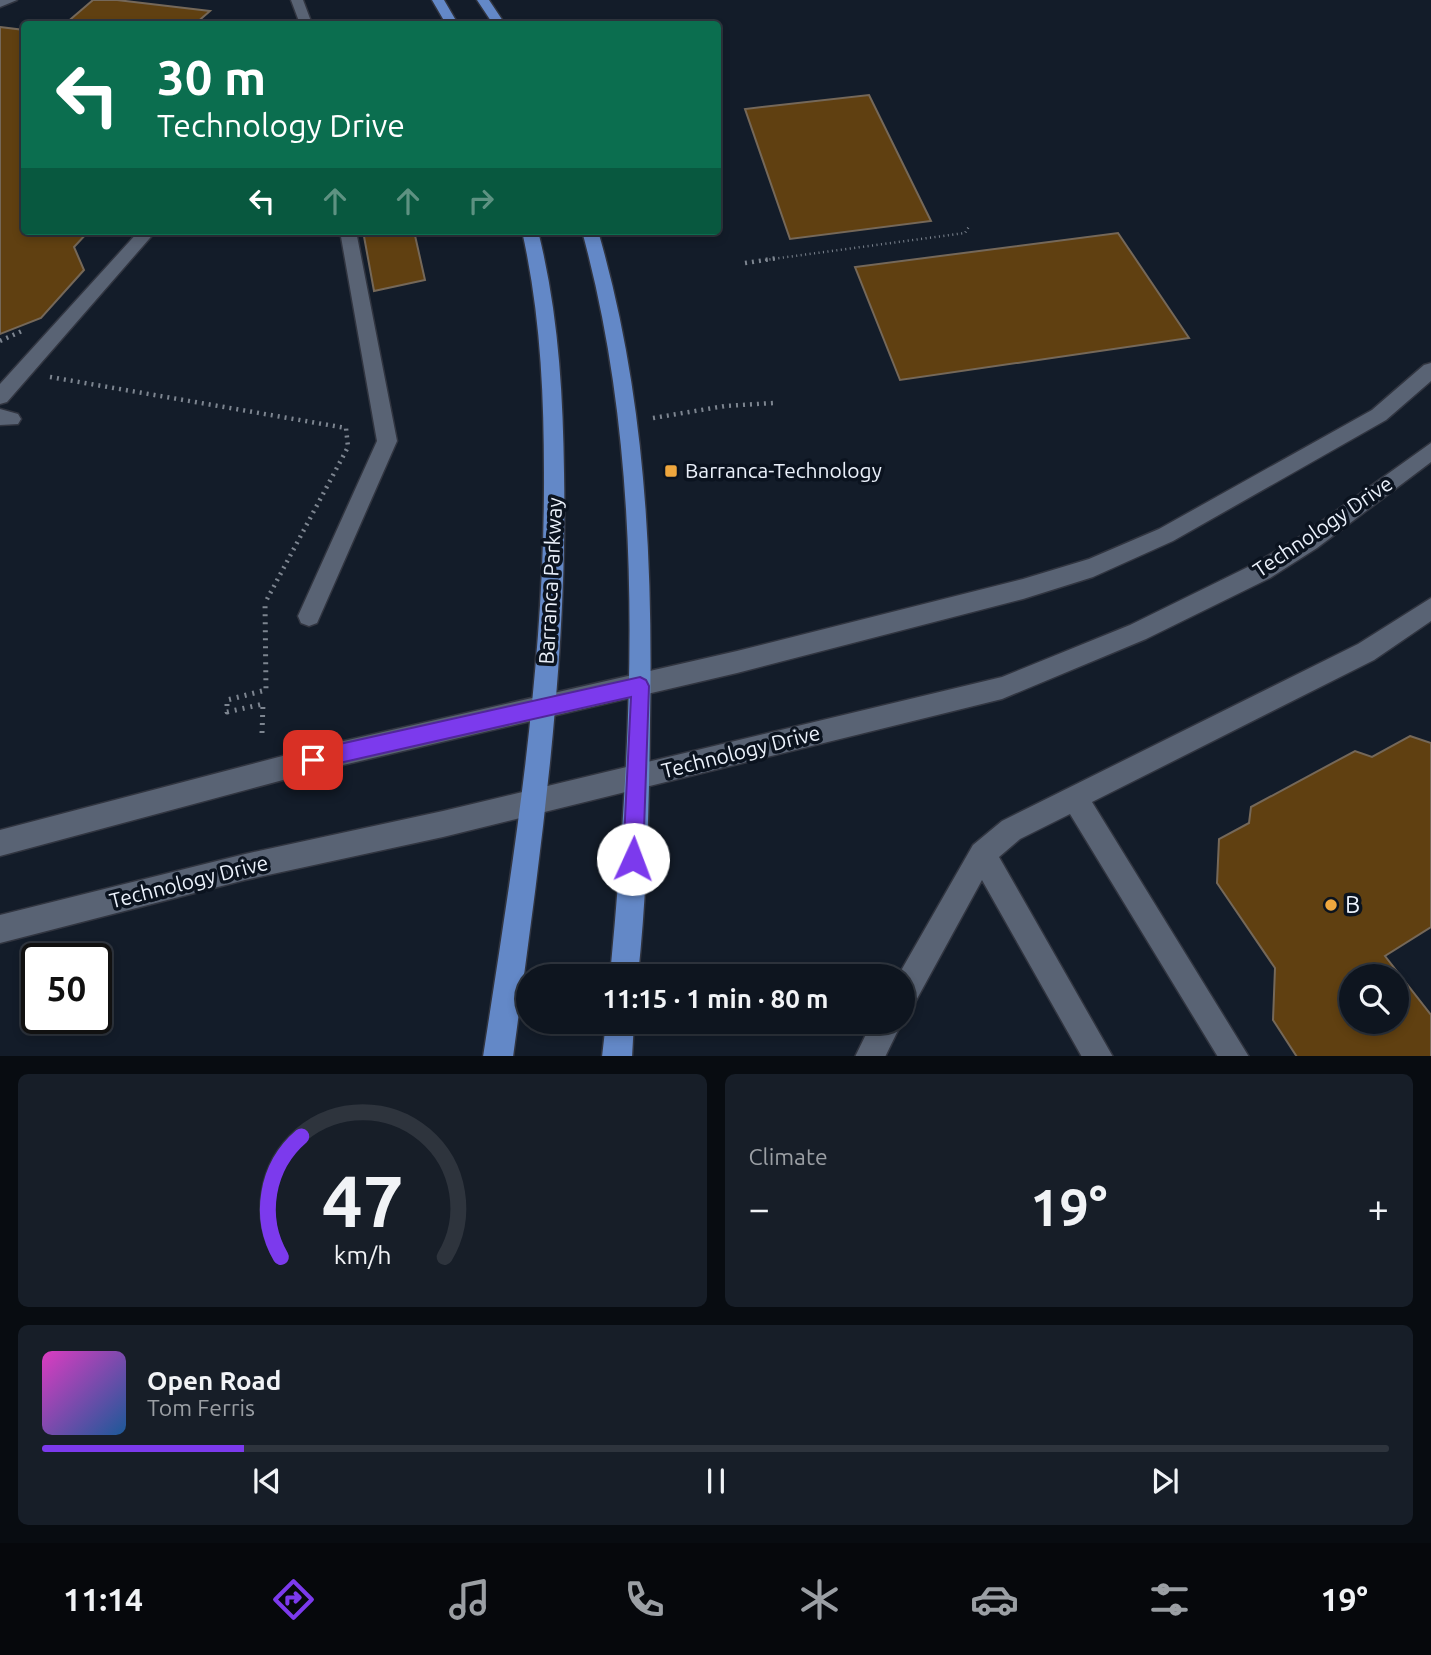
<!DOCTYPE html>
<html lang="en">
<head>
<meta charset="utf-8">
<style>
	:root { --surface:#0e151f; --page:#171e28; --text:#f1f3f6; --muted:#9b9fa4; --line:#2e343d; --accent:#7c3aed }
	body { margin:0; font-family:Ubuntu,sans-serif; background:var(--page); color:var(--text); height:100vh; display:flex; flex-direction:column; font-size:26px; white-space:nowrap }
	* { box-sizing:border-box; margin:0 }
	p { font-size:23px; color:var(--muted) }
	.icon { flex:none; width:38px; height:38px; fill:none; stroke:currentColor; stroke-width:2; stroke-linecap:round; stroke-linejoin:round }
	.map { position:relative; height:1056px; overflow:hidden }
	.details { display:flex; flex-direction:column; gap:18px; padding:18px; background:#080c11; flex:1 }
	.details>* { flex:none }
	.banner { position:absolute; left:21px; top:21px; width:700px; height:214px; border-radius:7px; box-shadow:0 4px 10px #0003,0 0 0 2px var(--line); background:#0b6e4f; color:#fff; overflow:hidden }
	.buttons { position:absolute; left:1339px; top:964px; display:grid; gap:14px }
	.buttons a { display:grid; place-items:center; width:70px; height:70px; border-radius:50%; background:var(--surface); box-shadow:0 4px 10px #0003,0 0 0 2px var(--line); font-size:35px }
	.speed { position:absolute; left:21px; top:943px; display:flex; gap:14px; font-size:35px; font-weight:700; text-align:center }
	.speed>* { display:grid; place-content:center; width:91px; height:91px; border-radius:50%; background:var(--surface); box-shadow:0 4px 10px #0003,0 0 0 2px var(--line); line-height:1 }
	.speed .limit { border:4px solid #111; border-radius:10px; background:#fff; color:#111 }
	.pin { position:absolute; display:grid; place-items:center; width:60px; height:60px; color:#fff; margin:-30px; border-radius:14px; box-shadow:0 4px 10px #0006 }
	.me { position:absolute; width:77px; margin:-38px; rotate:2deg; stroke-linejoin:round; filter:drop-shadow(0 0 5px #0008) }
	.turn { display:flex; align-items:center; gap:24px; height:147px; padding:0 21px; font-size:32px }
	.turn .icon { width:91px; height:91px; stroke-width:2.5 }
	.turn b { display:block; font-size:49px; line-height:60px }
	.lanes { display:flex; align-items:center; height:66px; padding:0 21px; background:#0003; justify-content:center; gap:35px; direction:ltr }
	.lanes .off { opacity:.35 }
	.big { font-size:52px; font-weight:600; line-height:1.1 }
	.details .tile { flex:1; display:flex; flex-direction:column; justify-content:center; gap:10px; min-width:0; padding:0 24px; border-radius:10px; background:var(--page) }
	.details .dial { align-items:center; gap:0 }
	.dial svg { height:182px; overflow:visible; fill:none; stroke:var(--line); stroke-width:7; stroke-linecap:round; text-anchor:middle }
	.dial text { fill:var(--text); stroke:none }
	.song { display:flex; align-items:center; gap:21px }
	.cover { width:84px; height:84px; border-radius:10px; background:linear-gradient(135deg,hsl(310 70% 55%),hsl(210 70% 35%)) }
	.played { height:7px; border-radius:4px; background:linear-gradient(90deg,var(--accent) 15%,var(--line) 15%) }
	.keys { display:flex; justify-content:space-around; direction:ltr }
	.heat { display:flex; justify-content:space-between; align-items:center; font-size:38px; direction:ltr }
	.details .tiles { flex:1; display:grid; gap:18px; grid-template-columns:1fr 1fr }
	.tile:last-child { grid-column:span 2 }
	.trip { position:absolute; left:516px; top:964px; width:399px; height:70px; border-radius:35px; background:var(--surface); box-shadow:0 4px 10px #0003,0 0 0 2px var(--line); font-weight:600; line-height:70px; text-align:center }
	.tabs { display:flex; height:112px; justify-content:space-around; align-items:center; background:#06080c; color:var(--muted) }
	.tabs .icon { width:49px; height:49px }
	.tabs .on { color:var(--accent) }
	.tabs b { font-size:32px; color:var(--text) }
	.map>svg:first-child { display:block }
	.building { fill:#604011; stroke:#756859; stroke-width:2; fill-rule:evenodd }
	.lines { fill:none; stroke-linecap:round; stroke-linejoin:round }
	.minor-casing { stroke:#313540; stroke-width:3 }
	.major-casing { stroke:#313540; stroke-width:3 }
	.path-far2 { stroke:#7d8590; stroke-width:2.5; stroke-dasharray:1 3.5; stroke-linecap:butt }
	.path-far1 { stroke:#7d8590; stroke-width:4.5; stroke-dasharray:2 5; stroke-linecap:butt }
	.path { stroke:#7d8590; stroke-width:5; stroke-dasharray:2 6; stroke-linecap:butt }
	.minor { fill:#596374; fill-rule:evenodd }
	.major { fill:#6388c7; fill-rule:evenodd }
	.route { fill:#7c3aed; stroke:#51269a; stroke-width:2 }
	.poi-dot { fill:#efa73e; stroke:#0b131f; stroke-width:2.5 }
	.labels { text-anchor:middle; stroke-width:7; stroke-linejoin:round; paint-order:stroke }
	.poi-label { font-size:21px; fill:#ebf1fb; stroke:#0b131f; text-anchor:start }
	.street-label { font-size:21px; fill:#ebf1fb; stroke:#0b131f }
	.near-poi-label { font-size:24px; fill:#ebf1fb; stroke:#0b131f; text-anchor:start }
</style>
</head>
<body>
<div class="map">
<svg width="1431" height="1057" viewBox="0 0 1431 1057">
	<rect width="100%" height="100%" fill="#131c29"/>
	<path class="building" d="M93,0H117L210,11L195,24H65Z
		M0,27L24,30V231H89L74,247L84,270L41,318L0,334Z
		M869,95L931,221L790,239L745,109Z
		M363,231H414L425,280L374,291Z
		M1118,233L1189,338L900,380L855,267Z
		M1410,736L1431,743V927L1385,956L1431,1015V1057H1297L1273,1020L1275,968L1217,883L1219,839L1249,823L1251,807L1355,751L1372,757ZM1351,976H1396V1022H1351Z"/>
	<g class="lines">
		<defs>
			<path id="minor" d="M0,0H17L0,7Z
				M291,0H303L312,24H300Z
				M139,231H156L7,402L0,404V384Z
				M340,231H356L397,441L317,623L309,626L301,623L298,616L377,441Z
				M1431,363V381L1386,420L1173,541L1093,577L1023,599L737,673L313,772L0,856V830L313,748L737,651L1023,579L1089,559L1159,529L1372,410L1424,365Z
				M0,409L18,414L21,419L18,424L0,425Z
				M1431,443V462L1317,548L1270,578L1146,639L1002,699L443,837L245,880L0,943V915L245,854L443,811L1002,677L1130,625L1254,564L1301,536Z
				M1431,598V621L1374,660L1092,802L1249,1057H1218L1070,814L1020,839L999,857L1113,1057H1082L982,880L913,1006L903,1010V976H898L973,845L1002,821L1358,644Z
				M872,1022H902L885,1057H855Z"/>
			<path id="major" d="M432,0H444L458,24H446Z
				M477,0H489L505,24H493Z
				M522,231H538C558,310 563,391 564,472C568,668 539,863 513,1057H483C513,863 545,669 544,473C544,391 540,311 522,231Z
				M582,231H598C645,392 653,556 650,723C649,807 647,893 638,976H610C633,730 648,472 582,231Z
				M606,1022H634L632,1057H602Z"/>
		</defs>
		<use href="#minor" class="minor-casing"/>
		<use href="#major" class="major-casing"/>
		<path class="path-far2" d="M765,260L965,233L970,225"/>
		<path class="path-far1" d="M745,263L778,258
			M0,341L22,331
			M50,377L346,428L348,447L265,603
			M653,418L725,406L773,403"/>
		<path class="path" d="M262,733L263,704L227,712V700L266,690L265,602"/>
		<use href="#minor" class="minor"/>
		<use href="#major" class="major"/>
	</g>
	<path class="route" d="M640,677L646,680L649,686L643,859L640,866L633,869L626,866L623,859L631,697L313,769L306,766L304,760L306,753L313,750Z"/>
	<g class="poi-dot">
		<rect x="664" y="464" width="14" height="14" rx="3.5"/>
		<circle cx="1331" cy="905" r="7"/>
	</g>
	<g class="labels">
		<g class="poi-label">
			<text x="685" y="478">Barranca-Technology</text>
		</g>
		<g class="street-label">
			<text transform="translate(1323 527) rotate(-34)" y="7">Technology Drive</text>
			<text transform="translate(551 581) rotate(-87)" y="7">Barranca Parkway</text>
			<text transform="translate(741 752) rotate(-14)" y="7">Technology Drive</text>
			<text transform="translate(189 882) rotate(-14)" y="7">Technology Drive</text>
		</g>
		<g class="near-poi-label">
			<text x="1345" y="913">B</text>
		</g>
	</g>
</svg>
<div class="buttons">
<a><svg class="icon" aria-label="search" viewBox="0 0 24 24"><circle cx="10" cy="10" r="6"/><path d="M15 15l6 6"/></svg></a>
</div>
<div class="speed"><div class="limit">50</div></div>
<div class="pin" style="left:313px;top:760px;background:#d93025"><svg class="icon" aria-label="arrive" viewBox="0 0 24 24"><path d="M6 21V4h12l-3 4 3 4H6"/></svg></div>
<svg class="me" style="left:633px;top:859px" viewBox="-20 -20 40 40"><circle r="19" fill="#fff"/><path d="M0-13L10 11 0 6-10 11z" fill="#7c3aed"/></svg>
<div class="trip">11:15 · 1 min · 80 m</div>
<div class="banner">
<div class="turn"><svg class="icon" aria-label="left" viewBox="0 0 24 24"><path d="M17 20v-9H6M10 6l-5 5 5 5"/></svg><div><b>30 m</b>Technology Drive</div></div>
<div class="lanes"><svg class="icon" aria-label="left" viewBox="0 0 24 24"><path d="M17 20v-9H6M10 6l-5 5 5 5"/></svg><svg class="icon off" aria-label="ahead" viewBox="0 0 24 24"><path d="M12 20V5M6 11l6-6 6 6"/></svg><svg class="icon off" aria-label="ahead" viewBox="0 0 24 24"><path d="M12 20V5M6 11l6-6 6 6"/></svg><svg class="icon off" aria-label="right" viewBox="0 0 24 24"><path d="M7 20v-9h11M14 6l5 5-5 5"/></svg></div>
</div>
</div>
<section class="details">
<div class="tiles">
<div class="tile dial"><svg viewBox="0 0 100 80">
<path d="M14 69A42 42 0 1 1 86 69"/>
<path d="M14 69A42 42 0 0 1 23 16" stroke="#7c3aed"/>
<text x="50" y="56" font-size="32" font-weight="700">47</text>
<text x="50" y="72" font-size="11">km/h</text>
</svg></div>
<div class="tile"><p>Climate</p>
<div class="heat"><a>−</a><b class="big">19°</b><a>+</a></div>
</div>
<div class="tile">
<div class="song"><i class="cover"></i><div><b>Open Road</b><p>Tom Ferris</p></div></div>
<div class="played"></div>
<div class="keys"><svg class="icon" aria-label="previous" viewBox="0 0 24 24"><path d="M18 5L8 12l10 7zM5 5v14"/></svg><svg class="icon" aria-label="pause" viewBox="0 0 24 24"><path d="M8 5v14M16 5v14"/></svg><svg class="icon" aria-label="next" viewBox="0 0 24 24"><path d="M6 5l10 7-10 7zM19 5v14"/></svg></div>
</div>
</div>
</section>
<nav class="tabs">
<b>11:14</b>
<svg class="icon on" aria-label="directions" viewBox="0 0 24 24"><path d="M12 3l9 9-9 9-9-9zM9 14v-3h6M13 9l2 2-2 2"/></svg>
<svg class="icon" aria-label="music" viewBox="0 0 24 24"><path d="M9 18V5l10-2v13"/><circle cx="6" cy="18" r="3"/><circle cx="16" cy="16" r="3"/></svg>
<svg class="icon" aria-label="phone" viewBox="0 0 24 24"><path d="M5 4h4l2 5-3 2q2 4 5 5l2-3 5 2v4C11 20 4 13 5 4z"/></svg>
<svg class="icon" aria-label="climate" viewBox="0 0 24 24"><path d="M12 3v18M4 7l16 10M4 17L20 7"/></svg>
<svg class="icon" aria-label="car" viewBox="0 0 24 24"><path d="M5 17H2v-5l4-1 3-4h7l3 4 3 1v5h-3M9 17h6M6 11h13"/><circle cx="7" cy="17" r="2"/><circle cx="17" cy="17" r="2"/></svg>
<svg class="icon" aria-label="filters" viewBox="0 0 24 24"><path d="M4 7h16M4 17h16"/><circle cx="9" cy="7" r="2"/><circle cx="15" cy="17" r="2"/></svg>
<b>19°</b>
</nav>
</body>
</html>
